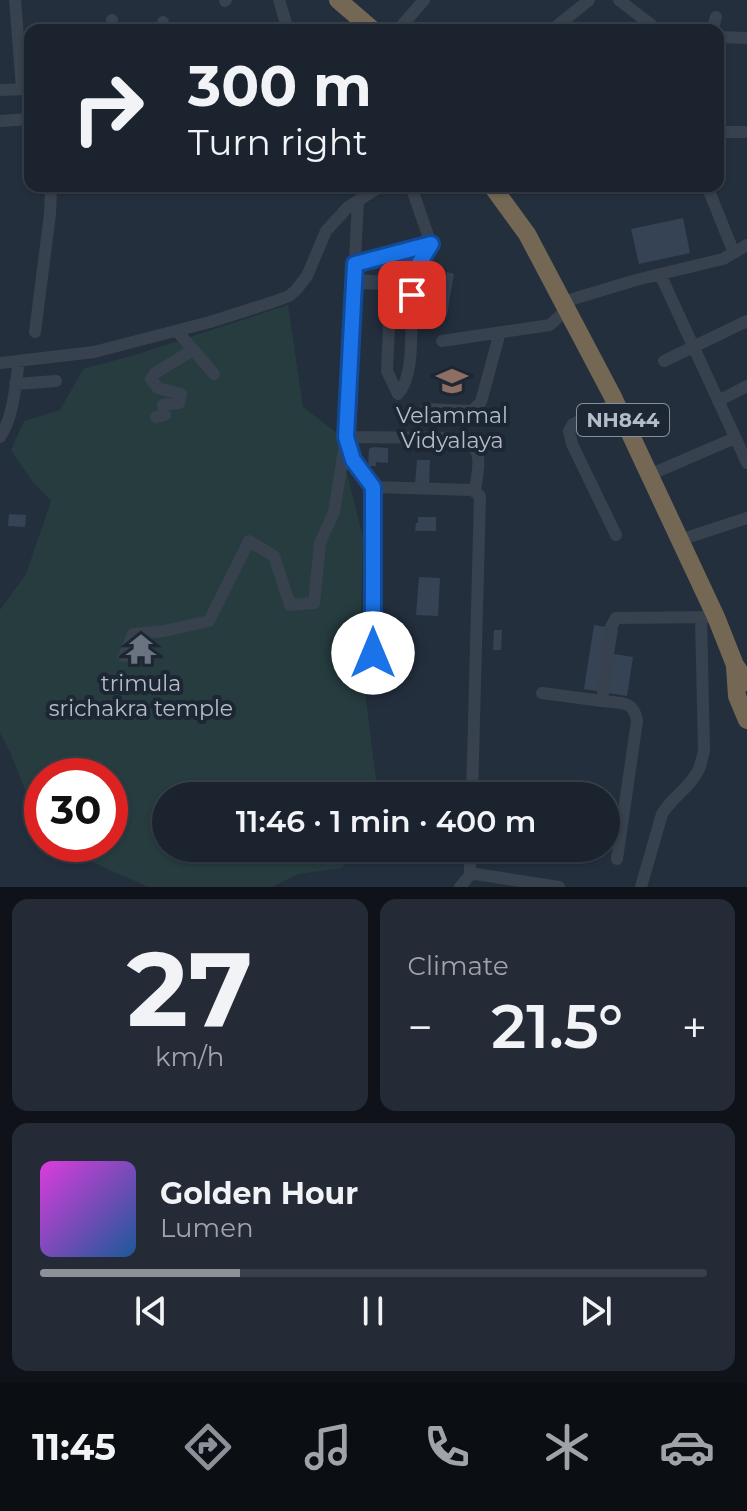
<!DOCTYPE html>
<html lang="en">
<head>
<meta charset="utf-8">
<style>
	:root { --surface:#1b232e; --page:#242b36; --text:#f1f3f6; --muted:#a0a4aa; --line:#39404a; --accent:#8c9099 }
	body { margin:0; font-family:Montserrat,sans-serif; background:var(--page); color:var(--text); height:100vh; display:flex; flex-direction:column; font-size:30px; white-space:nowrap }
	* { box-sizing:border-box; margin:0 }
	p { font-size:26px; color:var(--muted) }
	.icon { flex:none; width:44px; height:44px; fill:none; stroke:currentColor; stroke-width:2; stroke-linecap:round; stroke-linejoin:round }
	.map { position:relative; height:887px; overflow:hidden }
	.panel { display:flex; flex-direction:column; gap:12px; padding:12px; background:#0f1319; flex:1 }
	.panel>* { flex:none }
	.guide { position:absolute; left:24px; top:24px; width:700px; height:168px; border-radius:16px; box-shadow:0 2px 6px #0004,0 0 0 2px var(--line); background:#1b232e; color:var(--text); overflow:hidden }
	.speed { position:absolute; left:24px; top:758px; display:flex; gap:16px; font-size:40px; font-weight:700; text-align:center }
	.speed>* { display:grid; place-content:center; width:104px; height:104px; border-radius:50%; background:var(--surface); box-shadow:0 2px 6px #0004,0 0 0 2px var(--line); line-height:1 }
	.speed .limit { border:12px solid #d22; background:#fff; color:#111 }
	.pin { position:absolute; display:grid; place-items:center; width:68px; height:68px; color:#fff; margin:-34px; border-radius:16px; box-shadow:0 4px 12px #0006 }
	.me { position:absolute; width:88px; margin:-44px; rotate:0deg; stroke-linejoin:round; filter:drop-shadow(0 0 6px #0008) }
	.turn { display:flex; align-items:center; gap:28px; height:168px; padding:0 32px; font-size:36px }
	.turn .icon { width:104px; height:104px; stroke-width:2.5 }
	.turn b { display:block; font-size:56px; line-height:68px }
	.big { font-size:60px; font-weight:600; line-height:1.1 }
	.panel .tile { flex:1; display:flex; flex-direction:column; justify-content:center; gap:12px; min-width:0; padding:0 28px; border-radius:16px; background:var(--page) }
	.panel .dial { align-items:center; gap:0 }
	.dial b { font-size:104px; line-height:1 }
	.song { display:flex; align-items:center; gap:24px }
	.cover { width:96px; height:96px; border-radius:12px; background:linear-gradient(135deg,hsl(300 70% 55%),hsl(210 70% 35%)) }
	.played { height:8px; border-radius:4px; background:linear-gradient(90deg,var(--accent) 30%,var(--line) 30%) }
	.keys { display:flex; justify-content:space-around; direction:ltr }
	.heat { display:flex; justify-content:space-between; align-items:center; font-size:44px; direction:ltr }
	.panel .tiles { flex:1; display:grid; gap:12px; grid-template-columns:1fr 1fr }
	.tile:last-child { grid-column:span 2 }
	.trip { position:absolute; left:152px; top:782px; width:468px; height:80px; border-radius:40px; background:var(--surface); box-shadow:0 2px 6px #0004,0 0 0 2px var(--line); font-weight:600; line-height:80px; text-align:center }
	.tabs { display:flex; height:128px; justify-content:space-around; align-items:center; background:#0b0e12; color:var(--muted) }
	.tabs .icon { width:56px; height:56px }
	.tabs .current { color:var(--accent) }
	.tabs b { font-size:36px; color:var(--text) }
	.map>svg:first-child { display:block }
	.green { fill:#263c3f }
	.building { fill:#364354 }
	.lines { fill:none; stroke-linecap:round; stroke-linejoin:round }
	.minor { stroke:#38414e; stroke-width:12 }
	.highway { stroke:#746855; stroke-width:18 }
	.route-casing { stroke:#114b97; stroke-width:20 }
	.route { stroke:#1a73e8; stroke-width:14 }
	.labels { text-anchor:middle; stroke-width:8; stroke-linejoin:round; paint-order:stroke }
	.shield { fill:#1d2633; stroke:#878f9c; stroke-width:2 }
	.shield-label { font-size:20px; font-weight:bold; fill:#b4bcc9 }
	.poi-label { font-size:22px; fill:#b4bcc9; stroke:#1d2633 }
</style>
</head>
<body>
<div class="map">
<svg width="747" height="887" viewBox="0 0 747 887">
	<rect width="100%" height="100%" fill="#242f3e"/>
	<path class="green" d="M288,305L303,407L337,433L363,538L360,652L378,796H166V848H356L342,868L298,874L272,887H148L83,858L65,844H110V776H42V825L30,802L10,752L0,733V610L26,574L51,501L32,481L11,450L24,421L60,410L83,369L138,354Z"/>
	<path class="building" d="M683,218L690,253L639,264L631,229Z
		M395,257L412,259L409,275L396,273L398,260L395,259Z
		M447,272L454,274L447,315L440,314Z
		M361,274L383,276L382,290L360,289Z
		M402,279L410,280L407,300L393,298L395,281L402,282Z
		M416,279L438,282L436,296L414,293Z
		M373,447L388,448V463L376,462V466H368L369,449Z
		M417,460H430L429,484H415Z
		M9,514L26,515L25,527L8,526Z
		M418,517H436V531H415L416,523H418Z
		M419,577L440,578L438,616L416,615Z
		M594,625L618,629L614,654L633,657L627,696L584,689Z
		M494,630H502L501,650H493Z
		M132 648a9 9 0 1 1 18 0a9 9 0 1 1-18 0Z"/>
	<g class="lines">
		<path class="minor" d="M15,0L22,89
			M279,0L288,30
			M619,0L658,30
			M225,1L226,0
			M112,30V20
			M163,30V22
			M398,30L424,0
			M552,30L589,0
			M712,30L716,17
			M718,37L747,38
			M0,90L29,89
			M0,121L30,119
			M718,132H747
			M707,186L734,253
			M358,201L346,437L353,460L373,487L472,490L480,496L472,796
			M392,255L387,371L398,394C421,369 404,299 418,265C420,258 427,251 431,244L411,186
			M355,264L431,244
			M660,274L747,463
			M563,302L636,280L723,259L747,245
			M177,331L214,374
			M35,332L50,214L51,186
			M442,341L550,325L567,309
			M664,361L747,321
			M0,363L94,352L210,322L273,302L289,296L296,290L307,276L326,231L348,207L381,186
			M15,384L56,381
			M718,401L747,386
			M615,403L573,424L569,431L572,444L616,535
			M426,409L472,411L481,402L500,332
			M156,417L165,415L163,405L179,403L181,394L158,388L151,379L155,373L193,350
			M0,437C14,416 15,386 19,361
			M649,475L735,438
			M373,480V653
			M680,540L747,518
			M124,656L133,634L164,631L209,621L249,541L274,556L290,605L314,603L320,543L334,512L346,437L453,438C457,439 462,439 466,441C485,448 477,475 475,490
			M542,693L602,701
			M617,859L637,721C634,700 620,703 602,701L611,627L616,618L716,617
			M470,875V848
			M460,887L470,875L476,874L559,887
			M641,887L662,814C672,797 691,787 699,769C701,763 703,756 704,750L701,618"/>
		<path class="highway" d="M338,0L373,30
			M492,186L527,234L613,397L716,617L735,665L747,682
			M735,667L737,696L747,720"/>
	</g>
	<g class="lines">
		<defs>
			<path id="route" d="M373,653V487L353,460L346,437L355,264L431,244L418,265L412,295"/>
		</defs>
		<use href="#route" class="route-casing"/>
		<use href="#route" class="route"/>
	</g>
	<defs>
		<symbol id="school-bare" viewBox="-9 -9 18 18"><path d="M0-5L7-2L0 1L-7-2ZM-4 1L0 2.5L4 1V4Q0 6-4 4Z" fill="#8d6e63" stroke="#1d2633" stroke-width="2.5" paint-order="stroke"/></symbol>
		<symbol id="temple-bare" viewBox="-9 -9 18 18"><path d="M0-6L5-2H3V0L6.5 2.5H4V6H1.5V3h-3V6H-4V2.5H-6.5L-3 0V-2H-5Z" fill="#6b7280" stroke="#1d2633" stroke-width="2.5" paint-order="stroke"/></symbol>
	</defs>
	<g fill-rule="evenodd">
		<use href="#school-bare" x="430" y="359" width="44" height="44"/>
		<use href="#temple-bare" x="119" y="627" width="44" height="44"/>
	</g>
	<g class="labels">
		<rect class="shield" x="577" y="404" width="92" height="32" rx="6"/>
		<g class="shield-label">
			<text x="623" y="427">NH844</text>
		</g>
		<g class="poi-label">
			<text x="452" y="423">Velammal<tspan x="452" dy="25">Vidyalaya</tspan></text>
			<text x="141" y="691">trimula<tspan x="141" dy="25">srichakra temple</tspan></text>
		</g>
	</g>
</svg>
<div class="speed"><div class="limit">30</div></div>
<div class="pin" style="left:412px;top:295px;background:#d93025"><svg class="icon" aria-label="arrive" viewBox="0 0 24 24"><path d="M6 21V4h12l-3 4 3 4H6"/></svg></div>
<svg class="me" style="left:373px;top:653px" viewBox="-20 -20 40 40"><circle r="19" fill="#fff"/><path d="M0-13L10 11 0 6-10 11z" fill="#1a73e8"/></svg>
<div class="trip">11:46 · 1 min · 400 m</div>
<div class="guide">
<div class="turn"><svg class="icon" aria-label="right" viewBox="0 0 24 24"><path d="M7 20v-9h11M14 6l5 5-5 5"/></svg><div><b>300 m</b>Turn right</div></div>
</div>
</div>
<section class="panel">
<div class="tiles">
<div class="tile dial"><b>27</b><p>km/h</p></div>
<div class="tile"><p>Climate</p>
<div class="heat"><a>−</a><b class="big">21.5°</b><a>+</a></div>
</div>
<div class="tile">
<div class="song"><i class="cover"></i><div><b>Golden Hour</b><p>Lumen</p></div></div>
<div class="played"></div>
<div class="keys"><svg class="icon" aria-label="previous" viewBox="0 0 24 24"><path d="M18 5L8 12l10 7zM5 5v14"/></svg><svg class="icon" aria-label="pause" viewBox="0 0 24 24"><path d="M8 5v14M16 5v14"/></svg><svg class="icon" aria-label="next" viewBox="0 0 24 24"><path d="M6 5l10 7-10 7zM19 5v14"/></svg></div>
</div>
</div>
</section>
<nav class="tabs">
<b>11:45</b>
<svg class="icon current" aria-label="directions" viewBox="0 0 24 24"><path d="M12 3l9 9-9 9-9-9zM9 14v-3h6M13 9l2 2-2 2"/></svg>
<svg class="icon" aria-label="music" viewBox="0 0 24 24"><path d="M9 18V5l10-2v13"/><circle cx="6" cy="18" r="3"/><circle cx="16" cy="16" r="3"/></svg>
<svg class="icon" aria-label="phone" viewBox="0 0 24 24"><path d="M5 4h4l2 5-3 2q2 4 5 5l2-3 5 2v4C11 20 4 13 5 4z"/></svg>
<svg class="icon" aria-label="climate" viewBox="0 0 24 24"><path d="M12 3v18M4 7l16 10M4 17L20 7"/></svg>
<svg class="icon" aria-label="car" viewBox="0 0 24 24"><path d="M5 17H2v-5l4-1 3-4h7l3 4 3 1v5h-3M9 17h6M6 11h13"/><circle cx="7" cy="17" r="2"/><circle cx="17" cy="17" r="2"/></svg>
</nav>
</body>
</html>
